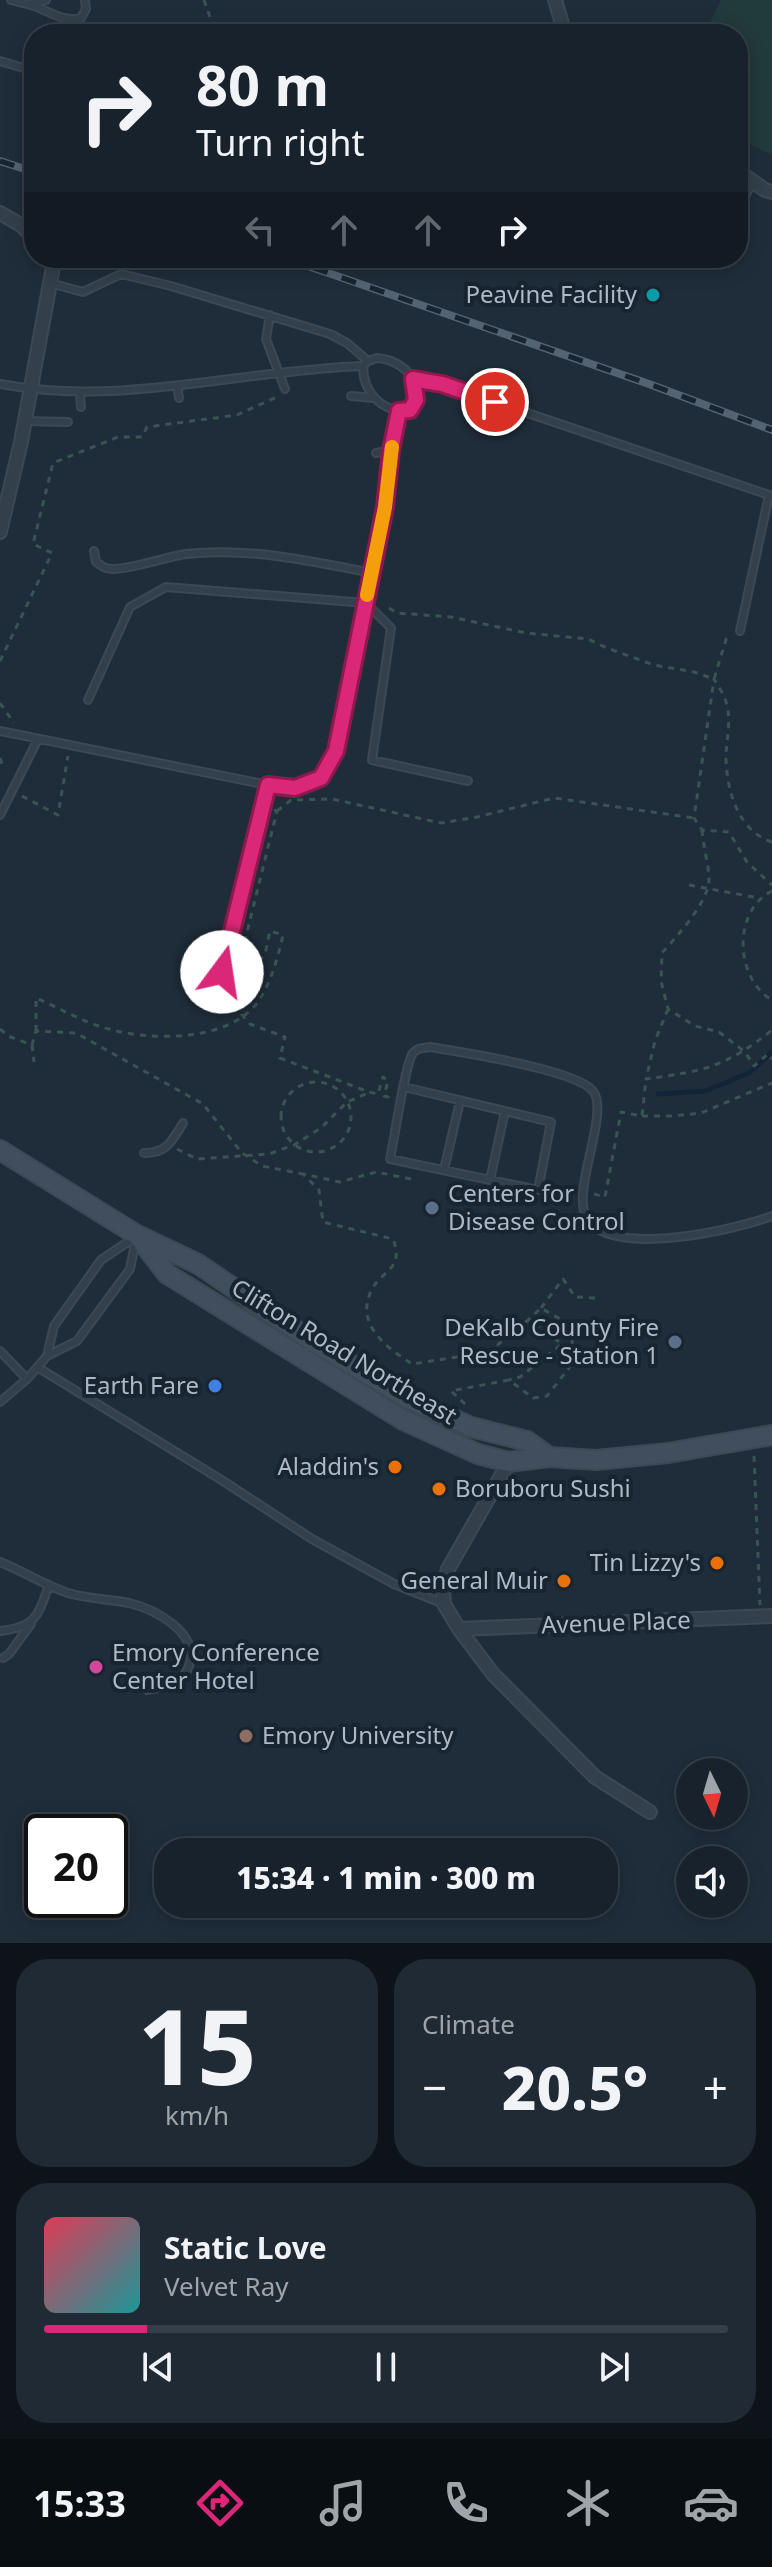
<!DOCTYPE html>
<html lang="en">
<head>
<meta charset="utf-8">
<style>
	:root { --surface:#17222c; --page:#202a34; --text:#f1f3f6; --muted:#9ea4a9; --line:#363f48; --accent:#db2777 }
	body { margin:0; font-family:"Noto Sans",sans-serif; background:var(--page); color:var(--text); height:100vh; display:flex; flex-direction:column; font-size:30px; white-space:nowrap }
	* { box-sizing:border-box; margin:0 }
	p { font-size:26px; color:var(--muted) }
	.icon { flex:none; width:44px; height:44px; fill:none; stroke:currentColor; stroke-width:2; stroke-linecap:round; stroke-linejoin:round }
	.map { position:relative; height:1943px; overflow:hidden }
	.side { display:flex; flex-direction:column; gap:16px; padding:16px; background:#0d1318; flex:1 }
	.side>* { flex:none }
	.top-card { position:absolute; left:24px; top:24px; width:724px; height:244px; border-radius:32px; box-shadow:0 4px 20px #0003,0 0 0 2px var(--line); background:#17222c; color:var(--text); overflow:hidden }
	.needle { width:52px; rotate:175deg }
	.tools { position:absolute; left:676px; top:1758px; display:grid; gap:16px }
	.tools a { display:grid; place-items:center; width:72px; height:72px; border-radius:50%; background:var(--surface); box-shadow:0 4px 20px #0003,0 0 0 2px var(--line); font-size:40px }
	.speed { position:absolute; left:24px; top:1814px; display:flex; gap:16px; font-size:40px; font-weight:700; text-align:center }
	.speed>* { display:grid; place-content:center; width:104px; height:104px; border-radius:50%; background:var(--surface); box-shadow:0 4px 20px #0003,0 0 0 2px var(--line); line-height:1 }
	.speed .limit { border:4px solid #111; border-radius:12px; background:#fff; color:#111 }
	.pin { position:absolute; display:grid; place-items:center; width:68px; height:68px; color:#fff; margin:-34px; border:4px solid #fff; border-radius:50%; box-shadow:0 2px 8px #0007 }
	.me { position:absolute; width:88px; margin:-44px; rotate:14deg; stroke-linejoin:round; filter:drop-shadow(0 0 6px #0008) }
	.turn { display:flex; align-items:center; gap:28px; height:168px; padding:0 40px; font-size:36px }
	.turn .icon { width:104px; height:104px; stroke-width:2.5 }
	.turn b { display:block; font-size:56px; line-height:68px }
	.lanes { display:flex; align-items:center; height:76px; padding:0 40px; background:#0003; justify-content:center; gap:40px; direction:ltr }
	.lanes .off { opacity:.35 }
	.big { font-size:60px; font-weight:800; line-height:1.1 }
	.side .card { flex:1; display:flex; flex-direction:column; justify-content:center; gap:12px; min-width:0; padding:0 28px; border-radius:32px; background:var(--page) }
	.side .dial { align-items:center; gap:0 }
	.dial b { font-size:104px; line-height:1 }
	.song { display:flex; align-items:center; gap:24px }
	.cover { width:96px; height:96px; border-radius:12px; background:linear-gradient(135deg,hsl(350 70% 55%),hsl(180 70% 35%)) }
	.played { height:8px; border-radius:4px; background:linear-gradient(90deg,var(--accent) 15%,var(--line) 15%) }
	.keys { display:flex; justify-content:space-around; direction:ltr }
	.heat { display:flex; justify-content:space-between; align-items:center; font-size:44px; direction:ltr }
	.side .tiles { flex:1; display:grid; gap:16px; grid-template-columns:1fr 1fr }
	.card:last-child { grid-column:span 2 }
	.trip { position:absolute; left:154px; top:1838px; width:464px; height:80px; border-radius:32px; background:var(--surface); box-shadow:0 4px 20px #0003,0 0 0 2px var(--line); font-weight:800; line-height:80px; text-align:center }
	.dock { display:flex; height:128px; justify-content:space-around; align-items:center; background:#090e12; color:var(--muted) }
	.dock .icon { width:56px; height:56px }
	.dock .on { color:var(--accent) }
	.dock b { font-size:36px; color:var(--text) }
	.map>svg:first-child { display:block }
	.green { fill:#213a3b }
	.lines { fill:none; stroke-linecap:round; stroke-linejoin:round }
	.stream { stroke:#122538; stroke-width:5 }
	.service-casing { stroke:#3c4854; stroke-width:10 }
	.minor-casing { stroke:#3c4854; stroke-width:16 }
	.secondary-casing { stroke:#3c4854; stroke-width:22 }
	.path { stroke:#3a5353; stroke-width:3; stroke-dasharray:6 6; stroke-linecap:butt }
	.service { stroke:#333f4a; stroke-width:6 }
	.minor { stroke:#333f4a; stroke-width:12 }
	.secondary { stroke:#414e5d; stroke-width:18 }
	.rail-casing { stroke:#546372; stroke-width:8 }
	.rail { stroke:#18242f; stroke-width:5; stroke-dasharray:15; stroke-linecap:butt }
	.route-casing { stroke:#8e194d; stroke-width:20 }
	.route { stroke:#db2777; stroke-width:14 }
	.slow { stroke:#f59e0b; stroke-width:14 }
	.culture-dot { fill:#0f9aa8; stroke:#18242f; stroke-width:3 }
	.service-dot { fill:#5c6f8a; stroke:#18242f; stroke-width:3 }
	.shop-dot { fill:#3f7fe0; stroke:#18242f; stroke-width:3 }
	.food-dot { fill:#e8710a; stroke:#18242f; stroke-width:3 }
	.hotel-dot { fill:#d1479c; stroke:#18242f; stroke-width:3 }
	.education-dot { fill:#8d6e63; stroke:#18242f; stroke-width:3 }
	.labels { text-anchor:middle; stroke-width:8; stroke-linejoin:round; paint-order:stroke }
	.poi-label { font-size:24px; fill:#adb9c7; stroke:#18242f; text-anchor:end }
	.street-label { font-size:24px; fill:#adb9c7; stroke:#18242f }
</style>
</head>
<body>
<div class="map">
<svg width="772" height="1943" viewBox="0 0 772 1943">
	<rect width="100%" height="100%" fill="#1f2d3a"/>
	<path class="green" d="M721,0H772V155L738,138V34H708L709,24Z"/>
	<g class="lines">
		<path class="stream" d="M658,1094L705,1091L749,1073L772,1052"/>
		<defs>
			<path id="service" d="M11,0C18,2 25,3 31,5C48,10 62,23 81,18L86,9L85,0
				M30,4L46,0
				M483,29L486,34
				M0,61L34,71
				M738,210L753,181
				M50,283L83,292L121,274L171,286L330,334L347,343L368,361
				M270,315L266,339L285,389
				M377,358C404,360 427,384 410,410C382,414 363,392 363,366L368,361Z
				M413,379L442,384L772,496
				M0,384C121,407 242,370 363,366
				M177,386L179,398
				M80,393L81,407
				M351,396L374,398
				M25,421L68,422
				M376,453L391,450
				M94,551L96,562C98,563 104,568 106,568C121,573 168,556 186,554C249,547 310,561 372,573
				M740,631L769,495
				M88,700L130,607L166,587L366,603L391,628L372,760L468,781
				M0,731L268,785L295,788L321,778L336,751L385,507L391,450L399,411
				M0,815L38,739
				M222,972L268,785
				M404,1087L551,1122L538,1190L390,1159C394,1141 405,1064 413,1053C417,1048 423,1048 430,1047C461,1052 577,1070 593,1091C609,1111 576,1181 584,1211C599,1263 737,1229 772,1216
				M144,1153C167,1153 172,1141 183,1123
				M444,1170L460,1101
				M490,1180L505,1111
				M0,1351L27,1379
				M47,1356L54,1326L101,1260L135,1237
				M37,1367L220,1479L312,1539L394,1584L444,1604
				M0,1402L27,1379L47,1356L77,1341L130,1269L136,1239
				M0,1562C23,1571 44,1585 68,1593C88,1599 109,1599 129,1603C154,1609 197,1631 190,1662C186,1683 166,1687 147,1690
				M0,1631C36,1627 38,1616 49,1585
				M3,1658L9,1654L31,1624"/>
			<path id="minor" d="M555,0L565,34
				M738,171L765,190L772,192
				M0,213L21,225L34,238
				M0,532L21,442L50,283L53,267L48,258
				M509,1462L448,1569L443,1589L444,1604L459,1629L493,1674L595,1777L650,1812
				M459,1629L772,1616"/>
			<path id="secondary" d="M0,1150L137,1235L198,1264L315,1343L407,1398L471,1427L527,1441L549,1457
				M137,1235L167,1274L403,1420L478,1454L509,1462L549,1457L596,1460L668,1453L772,1435"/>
		</defs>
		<use href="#service" class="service-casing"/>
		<use href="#minor" class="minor-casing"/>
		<use href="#secondary" class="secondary-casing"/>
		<path class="path" d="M204,0L216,34
			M389,608L397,613L451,617L526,633L588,639L607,648L654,665L694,672L714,679L728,633
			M0,661L52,553L33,544L53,463L118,437H142L147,427L237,415L279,396
			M0,703L14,723
			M0,758L2,764L0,768
			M22,796L58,815L68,756
			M274,810L277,811L230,1001L250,1024L285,1037L280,1058L369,1092L378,1094L383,1077L388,1081L384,1096L388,1097L390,1092
			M277,811L291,800L332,799L441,823L477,817L554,798L694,818
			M702,830C703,846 709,865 709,880C708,903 677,936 662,953L661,981L668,1009L695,1026L719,1032L745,1052L754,1066L768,1054L772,1059
			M772,842C738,831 727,791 726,759C726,739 732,721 726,702C724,694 718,686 714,679L694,818L702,830L729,832L747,862L772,885
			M689,885L759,898
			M772,891C732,911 735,979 772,1000
			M668,1009L655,1041L646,1079C704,1071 726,1067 772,1030
			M0,1029L8,1036L32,1045L36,1031L76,1033L203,1104L242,1153L262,1166L303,1174
			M36,1031V998C57,1007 77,1019 99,1026C144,1042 231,1044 260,999C272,979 278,957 283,935L270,931L265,954L235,988
			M32,1045L34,1062
			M281 1117a35 35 0 1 1 70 0a35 35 0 1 1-70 0Z
			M642,1116H672L701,1113L772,1083
			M177,1149L197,1159L269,1154L294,1145L321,1128L347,1102L368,1093
			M411,1179L376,1172L340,1182L303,1174L319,1190L323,1222L393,1239C405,1270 381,1270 371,1291C355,1326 388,1348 412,1364L489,1352L528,1320L562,1344L520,1377L509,1380
			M594,1194L605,1197L621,1112L642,1116L646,1079
			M541,1308L563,1279L575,1297L597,1298
			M465,1404L451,1391L509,1380L533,1398L547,1396L569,1368L574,1327L541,1308L528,1320
			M754,1456L760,1605"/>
		<use href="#service" class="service"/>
		<use href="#minor" class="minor"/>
		<use href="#secondary" class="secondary"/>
		<defs>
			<path id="rail" d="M0,161L34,172
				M285,258L649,384L772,430"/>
		</defs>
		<use href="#rail" class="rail-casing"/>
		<use href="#rail" class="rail"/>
	</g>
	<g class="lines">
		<defs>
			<path id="route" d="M222,972L268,785L295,788L321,778L336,751L385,507L391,450L399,411L410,410L416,400L413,379L442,384L495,402"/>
		</defs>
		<use href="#route" class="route-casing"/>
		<use href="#route" class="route"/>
		<path class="slow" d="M367,595L385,507L392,447"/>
	</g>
	<circle class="culture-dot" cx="653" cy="295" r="8"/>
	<g class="service-dot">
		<circle cx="432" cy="1208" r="8"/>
		<circle cx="675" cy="1342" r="8"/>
	</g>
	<circle class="shop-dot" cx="215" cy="1386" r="8"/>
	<g class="food-dot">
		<circle cx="395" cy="1467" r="8"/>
		<circle cx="439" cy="1489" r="8"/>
		<circle cx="717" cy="1563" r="8"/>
		<circle cx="564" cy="1581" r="8"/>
	</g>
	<circle class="hotel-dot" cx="96" cy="1667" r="8"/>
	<circle class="education-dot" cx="246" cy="1736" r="8"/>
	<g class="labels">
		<g class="poi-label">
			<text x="637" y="303">Peavine Facility</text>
			<text x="448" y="1202" text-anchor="start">Centers for<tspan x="448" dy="28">Disease Control</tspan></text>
			<text x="659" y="1336">DeKalb County Fire<tspan x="659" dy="28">Rescue - Station 1</tspan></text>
			<text x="199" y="1394">Earth Fare</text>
			<text x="379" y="1475">Aladdin's</text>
			<text x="455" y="1497" text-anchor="start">Boruboru Sushi</text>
			<text x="701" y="1571">Tin Lizzy's</text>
			<text x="548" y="1589">General Muir</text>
			<text x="112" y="1661" text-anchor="start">Emory Conference<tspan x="112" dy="28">Center Hotel</tspan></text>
			<text x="262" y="1744" text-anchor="start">Emory University</text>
		</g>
		<g class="street-label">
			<text transform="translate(344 1352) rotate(31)" y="8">Clifton Road Northeast</text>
			<text transform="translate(616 1623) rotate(-2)" y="8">Avenue Place</text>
		</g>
	</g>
</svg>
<div class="tools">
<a><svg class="needle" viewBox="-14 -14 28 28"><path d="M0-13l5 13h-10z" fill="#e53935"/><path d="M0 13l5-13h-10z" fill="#9ea4a9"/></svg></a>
<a><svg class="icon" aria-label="sound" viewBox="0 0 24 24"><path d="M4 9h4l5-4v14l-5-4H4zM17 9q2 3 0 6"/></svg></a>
</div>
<div class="speed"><div class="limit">20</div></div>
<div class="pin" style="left:495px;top:402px;background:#d93025"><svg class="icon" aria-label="arrive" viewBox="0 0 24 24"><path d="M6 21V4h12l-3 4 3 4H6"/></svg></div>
<svg class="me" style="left:222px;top:972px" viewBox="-20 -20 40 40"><circle r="19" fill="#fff"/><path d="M0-13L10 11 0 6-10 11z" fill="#db2777"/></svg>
<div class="trip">15:34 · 1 min · 300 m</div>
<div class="top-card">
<div class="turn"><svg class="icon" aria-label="right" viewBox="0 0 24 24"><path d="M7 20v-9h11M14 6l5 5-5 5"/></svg><div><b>80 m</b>Turn right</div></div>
<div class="lanes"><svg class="icon off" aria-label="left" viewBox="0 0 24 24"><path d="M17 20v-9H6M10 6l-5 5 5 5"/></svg><svg class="icon off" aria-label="ahead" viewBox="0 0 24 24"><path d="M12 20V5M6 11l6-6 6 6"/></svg><svg class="icon off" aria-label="ahead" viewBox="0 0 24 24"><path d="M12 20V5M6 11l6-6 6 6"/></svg><svg class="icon" aria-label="right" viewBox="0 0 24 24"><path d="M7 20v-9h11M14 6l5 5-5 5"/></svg></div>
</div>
</div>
<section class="side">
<div class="tiles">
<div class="card dial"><b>15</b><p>km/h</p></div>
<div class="card"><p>Climate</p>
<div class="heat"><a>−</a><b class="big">20.5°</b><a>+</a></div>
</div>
<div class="card">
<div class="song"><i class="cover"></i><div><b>Static Love</b><p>Velvet Ray</p></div></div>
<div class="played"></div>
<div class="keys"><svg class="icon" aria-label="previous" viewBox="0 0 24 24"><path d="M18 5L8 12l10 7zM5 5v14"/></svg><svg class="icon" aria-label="pause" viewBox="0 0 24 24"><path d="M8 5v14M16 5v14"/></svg><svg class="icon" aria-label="next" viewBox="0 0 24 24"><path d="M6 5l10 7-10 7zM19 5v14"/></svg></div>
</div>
</div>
</section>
<nav class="dock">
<b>15:33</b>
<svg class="icon on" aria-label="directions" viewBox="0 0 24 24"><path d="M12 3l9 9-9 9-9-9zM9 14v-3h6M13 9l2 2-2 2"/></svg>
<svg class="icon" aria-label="music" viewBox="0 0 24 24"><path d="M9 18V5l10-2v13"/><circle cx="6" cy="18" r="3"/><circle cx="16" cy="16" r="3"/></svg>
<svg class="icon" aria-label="phone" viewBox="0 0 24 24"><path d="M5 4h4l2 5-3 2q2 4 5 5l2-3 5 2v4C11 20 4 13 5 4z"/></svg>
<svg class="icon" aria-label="climate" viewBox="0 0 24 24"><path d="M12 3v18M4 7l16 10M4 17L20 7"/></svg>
<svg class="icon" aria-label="car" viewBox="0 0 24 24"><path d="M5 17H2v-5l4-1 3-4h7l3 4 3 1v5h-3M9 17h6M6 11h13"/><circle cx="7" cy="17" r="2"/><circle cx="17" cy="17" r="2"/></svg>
</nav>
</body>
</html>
